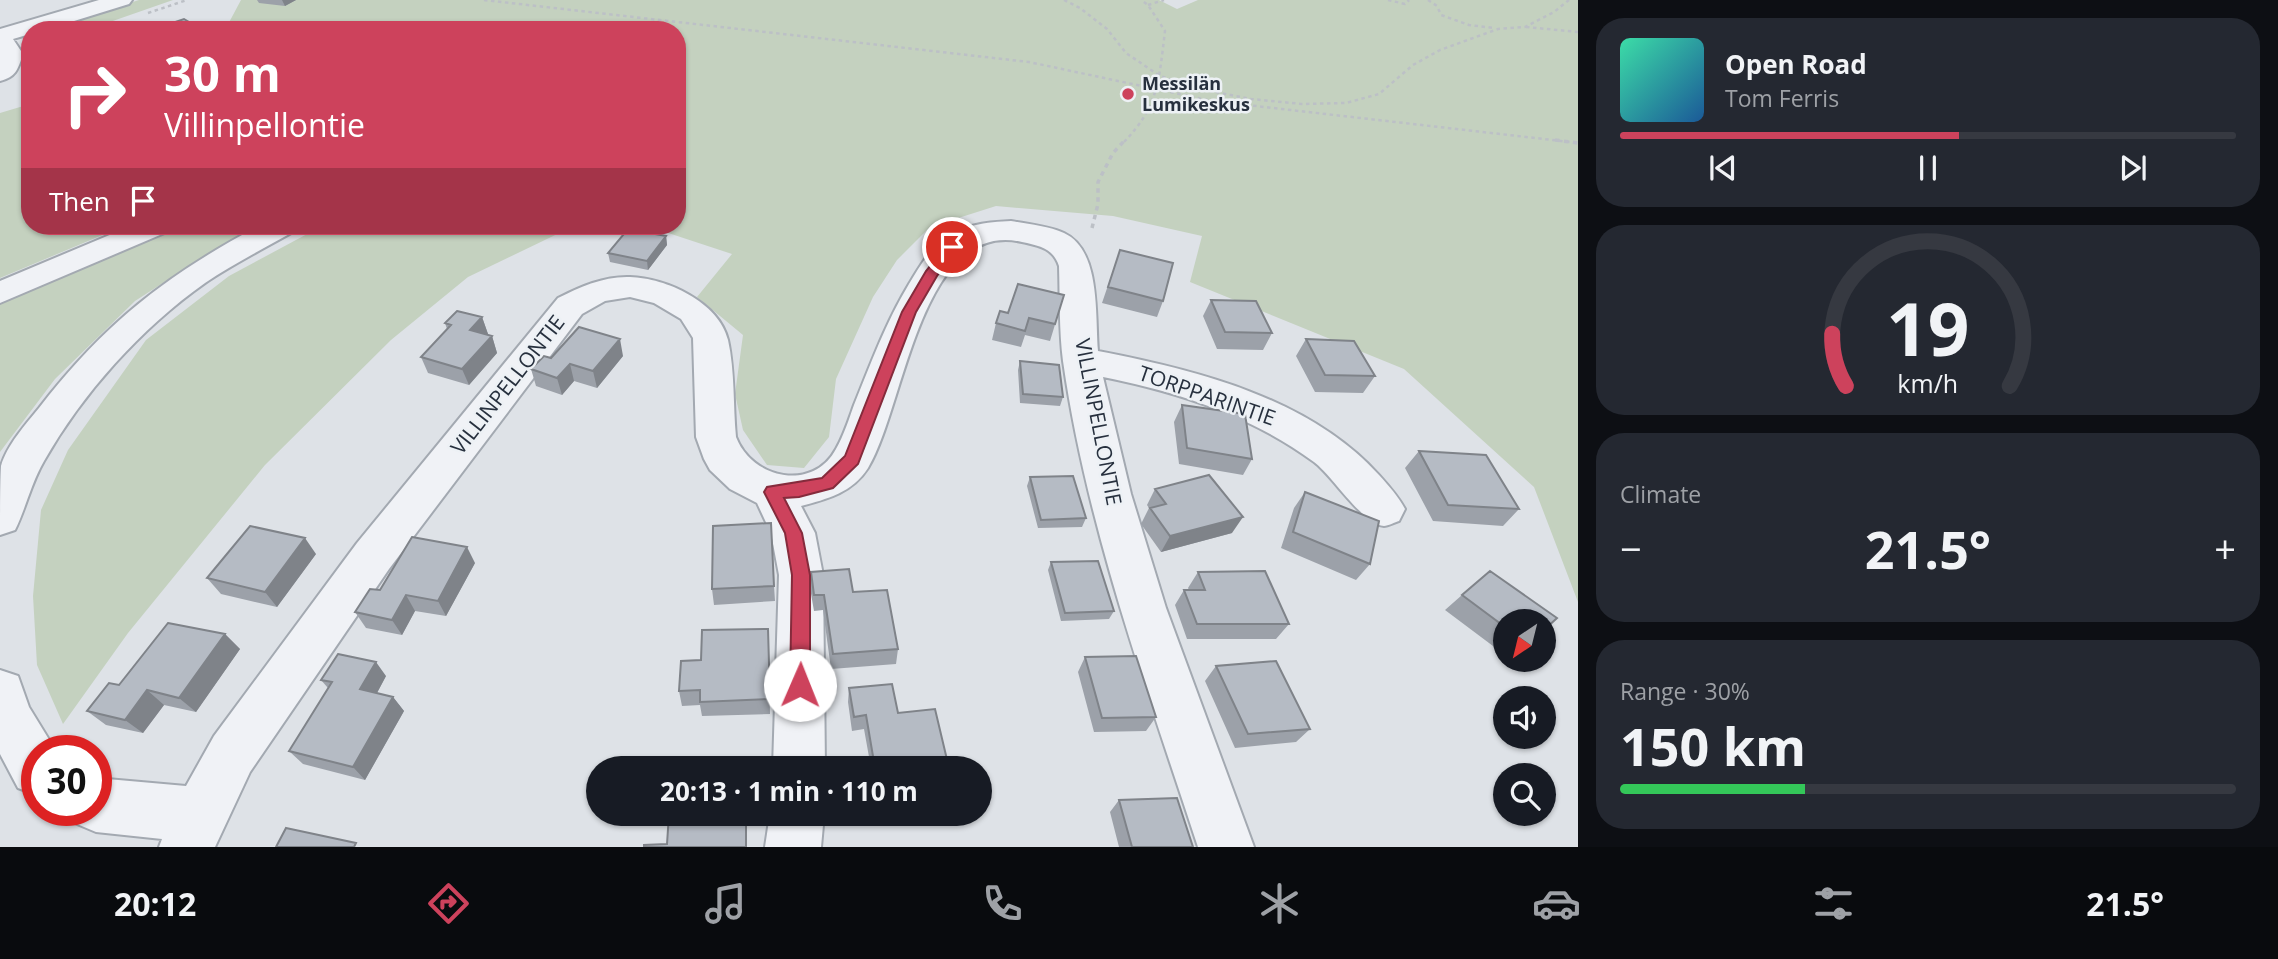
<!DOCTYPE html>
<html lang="en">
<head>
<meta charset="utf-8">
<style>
	:root { --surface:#171b24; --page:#242831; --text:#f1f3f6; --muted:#9ea1a6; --line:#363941; --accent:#cd425c }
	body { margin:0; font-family:"Open Sans",sans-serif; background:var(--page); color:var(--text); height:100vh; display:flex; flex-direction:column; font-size:26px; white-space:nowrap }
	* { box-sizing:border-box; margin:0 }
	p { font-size:23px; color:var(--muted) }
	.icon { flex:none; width:38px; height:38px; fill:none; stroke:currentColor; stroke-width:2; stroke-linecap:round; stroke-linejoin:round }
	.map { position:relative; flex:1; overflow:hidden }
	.details { display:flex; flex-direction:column; gap:18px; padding:18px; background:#0d0f14; width:700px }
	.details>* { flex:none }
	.top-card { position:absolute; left:21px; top:21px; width:665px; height:214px; border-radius:28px; box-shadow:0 2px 5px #0004; background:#cd425c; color:#fff; overflow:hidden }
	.needle { width:46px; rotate:215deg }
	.buttons { position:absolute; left:1493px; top:609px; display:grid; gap:14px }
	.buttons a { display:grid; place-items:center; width:63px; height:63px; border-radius:50%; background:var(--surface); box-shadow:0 2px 5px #0004; font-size:35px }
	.speed { position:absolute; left:21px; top:735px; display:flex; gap:14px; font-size:35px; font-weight:700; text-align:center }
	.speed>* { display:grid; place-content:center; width:91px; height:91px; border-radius:50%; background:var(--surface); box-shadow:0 2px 5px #0004; line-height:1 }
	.speed .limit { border:10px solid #d22; background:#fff; color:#111 }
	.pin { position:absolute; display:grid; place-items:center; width:60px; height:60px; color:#fff; margin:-30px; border:4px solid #fff; border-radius:50%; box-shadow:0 2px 7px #0007 }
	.me { position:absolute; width:77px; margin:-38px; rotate:1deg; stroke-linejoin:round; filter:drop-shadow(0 0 5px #0008) }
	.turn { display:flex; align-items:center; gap:24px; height:147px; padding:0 28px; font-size:32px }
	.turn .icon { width:91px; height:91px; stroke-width:2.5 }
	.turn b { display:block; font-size:49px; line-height:60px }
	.then { display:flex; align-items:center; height:66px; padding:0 28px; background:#0003; gap:14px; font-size:26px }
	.big { font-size:52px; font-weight:700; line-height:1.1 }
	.details .card { flex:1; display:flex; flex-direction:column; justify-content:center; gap:10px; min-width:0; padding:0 24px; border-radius:28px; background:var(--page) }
	.details .dial { align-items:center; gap:0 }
	.dial svg { height:182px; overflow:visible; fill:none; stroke:var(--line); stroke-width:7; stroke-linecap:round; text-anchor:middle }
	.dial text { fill:var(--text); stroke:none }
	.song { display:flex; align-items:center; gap:21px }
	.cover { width:84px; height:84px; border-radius:10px; background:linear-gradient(135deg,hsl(160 70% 55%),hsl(210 70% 35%)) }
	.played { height:7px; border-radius:4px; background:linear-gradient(90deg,var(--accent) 55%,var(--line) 55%) }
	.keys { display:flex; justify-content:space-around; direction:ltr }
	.heat { display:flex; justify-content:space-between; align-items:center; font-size:38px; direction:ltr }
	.charge { height:10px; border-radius:5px; background:linear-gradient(90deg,#34c759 30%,var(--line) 0) }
	.trip { position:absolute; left:586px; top:756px; width:406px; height:70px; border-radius:35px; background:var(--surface); box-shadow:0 2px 5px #0004; font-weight:700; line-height:70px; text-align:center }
	.tabs { display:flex; height:112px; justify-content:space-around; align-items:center; background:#090b0e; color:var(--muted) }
	.tabs .icon { width:49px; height:49px }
	.tabs .selected { color:var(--accent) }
	.tabs b { font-size:32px; color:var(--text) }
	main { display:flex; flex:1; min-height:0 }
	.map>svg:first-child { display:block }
	.green { fill:#c4d1bf }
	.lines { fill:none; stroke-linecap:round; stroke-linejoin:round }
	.minor-casing { stroke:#a3a9b1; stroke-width:4 }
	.path-far1 { stroke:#bcc0c6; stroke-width:2.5; stroke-dasharray:3.5 3.5; stroke-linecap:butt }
	.path { stroke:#bcc0c6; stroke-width:3.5; stroke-dasharray:4.5 4.5; stroke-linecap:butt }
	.minor { fill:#f0f2f6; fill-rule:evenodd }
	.wall { fill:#9ca1a9 }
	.shaded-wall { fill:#7f8389 }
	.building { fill:#b5bbc4; stroke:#7f8389; stroke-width:2 }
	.route { fill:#cd425c; stroke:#852b3c; stroke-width:2 }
	.poi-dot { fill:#cd425c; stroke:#edf1f5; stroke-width:2.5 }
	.labels { text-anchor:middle; stroke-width:5; stroke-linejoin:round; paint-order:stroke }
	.far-poi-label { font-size:18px; font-weight:bold; fill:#27303e; stroke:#edf1f5; text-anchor:start }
	.street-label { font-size:21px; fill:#27303e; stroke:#edf1f5 }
</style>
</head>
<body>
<main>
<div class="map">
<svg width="1578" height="847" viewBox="0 0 1578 847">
	<rect width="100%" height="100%" fill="#dee2e7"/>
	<path class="green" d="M139,0H173L87,30H45Z
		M241,0H1159L1177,9L1198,0H1578V602L1534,487L1404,369L1190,282L1202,236L1113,216L996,206L930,227L897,260L873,297L836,379L829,437L804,468L767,465L743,430L735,394L743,335L697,297L732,254L647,226H677V30H225Z
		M30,104V226H124L0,278V113Z
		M176,226H261L211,252L135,301L55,379L0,452V302Z
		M322,226H574L468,277L391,340L265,465L128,633L63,724L37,665L33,596L41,510L68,450L146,340L229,276Z"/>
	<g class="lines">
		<defs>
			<path id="minor" d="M99,0H132L129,4L45,30H30V34L13,39L23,54C18,69 16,77 0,81V29Z
				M1011,221C1028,224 1048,226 1064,233C1101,250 1095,315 1098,351C1197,370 1309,398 1379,475C1389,486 1398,496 1405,509L1399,521C1395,522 1388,526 1384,526C1363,525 1332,475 1314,462C1252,416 1178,392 1103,377L1131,494L1166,608L1254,847H1198C1146,688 1087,528 1063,361C1059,330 1060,297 1059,266C1053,248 1040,246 1022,242C920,219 905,407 868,468C852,493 827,499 801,506L815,533L823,575L825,768H773L779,575L771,533L757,503L730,489L710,470L704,459L696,437L693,338L681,319L654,303L630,297L605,301L582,314L389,569L250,772L215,847H159L162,839L96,832L77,824L71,810H96V778L186,786L214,736L357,543L558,298C580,287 604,276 630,277C666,278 719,302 728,340C735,371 733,406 736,437C752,479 813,492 836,449C844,435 849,419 854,405C871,363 886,322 909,284C918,269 928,252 941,241C958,225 988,222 1011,221Z
				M131,226H171L167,232L0,303V281Z
				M259,226H297L293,232C263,249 233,264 205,283C141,328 82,394 44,461C31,483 26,508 15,530L0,535C0,517 0,482 1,466C7,445 26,424 39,408C104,324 166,275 259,226Z
				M0,670L18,676L29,707L56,751H37V795L18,788L0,754Z
				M770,814H824L821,847H765Z"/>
		</defs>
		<use href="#minor" class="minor-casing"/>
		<path class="path-far1" d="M484,0L1029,62L1212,101L1570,142
			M1064,0L1080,8L1107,29L1126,53L1160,76L1200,89L1251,99L1302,104L1346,103L1379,94L1413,65L1440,50L1498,29L1525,27L1554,12L1569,0
			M1388,0L1405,4L1409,0
			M1428,0L1437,6L1441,15L1469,25L1494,28
			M1148,5L1164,0
			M148,13L187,0
			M1526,27L1578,32
			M1124,142C1159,106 1159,79 1165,31L1148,5L1141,0"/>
		<path class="path" d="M1555,140L1578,143
			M1092,228L1098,204V182L1113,153L1125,140"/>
		<use href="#minor" class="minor"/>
	</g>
	<path class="wall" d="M257,0H296L285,6L259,3Z
		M666,236L667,245L648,270L610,262L608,253Z
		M1120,250L1163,301L1157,317L1102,303Z
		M1064,295L1050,341L1025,335L1021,347L992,340L996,323L1008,313Z
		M1211,300L1272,333L1263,350L1217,349L1203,316Z
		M482,317L488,334L487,335L492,336L497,353L469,385L428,373L421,357L447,329L445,323Z
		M1306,339L1375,376L1363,393L1315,392L1296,356Z
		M623,356L597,388L574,381L562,395L536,386L531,369Z
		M1020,361L1063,397L1060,406L1020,403L1018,370Z
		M1182,405L1252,459L1243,475L1179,464L1174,422Z
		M1419,451L1519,509L1503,526L1433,521L1405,468Z
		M1030,477L1086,518L1082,527L1038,528L1027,486Z
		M1155,489L1232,533L1161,552L1141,524L1149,508L1147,505Z
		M1305,492L1370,564L1356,580L1281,548L1294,508Z
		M316,554L277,607L221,594L207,578Z
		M1051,562L1114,611L1109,619L1061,621L1048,570Z
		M475,563L446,616L415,611L402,635L366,628L355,612L380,590Z
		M811,572L853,592L898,649L896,664L831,669L823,610L814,611L810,588Z
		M1198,572L1289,624L1276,639H1187L1175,605L1184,590H1189L1188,588Z
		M774,586L775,601L714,605L712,589Z
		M1462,595L1505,621V655L1445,610Z
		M768,629L770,714L702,716L700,705L682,706L679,691L701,660Z
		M225,634L240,649L196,712L164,705L143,733L106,725L87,711L119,685Z
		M1085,657L1156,717L1146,731L1094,732L1078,672Z
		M1216,666L1310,729L1296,742L1235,748L1205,681Z
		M386,676L377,693L393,697L404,711L365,780L303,764L289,751L328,688L321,680Z
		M849,688L898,713L949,768H871L864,729L852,731L848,702Z
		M1119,800L1193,847H1119L1110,812Z"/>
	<path class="shaded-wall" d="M282,0H296L285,6Z
		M194,25L197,30H179Z
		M666,236L667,245L648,270L647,261Z
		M482,317L488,334L476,347L470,330Z
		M492,336L497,353L469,385L462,369Z
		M620,339L623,356L597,388L593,371Z
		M570,364L574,381L562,395L557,378Z
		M1243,517L1232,533L1161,552L1170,536Z
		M305,538L316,554L277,607L265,592Z
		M467,547L475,563L446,616L438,601Z
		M406,595L415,611L402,635L392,620Z
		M225,634L240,649L196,712L179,698Z
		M376,662L386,676L371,704L360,689Z
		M147,690L164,705L143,733L125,720Z
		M393,697L404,711L365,780L353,767Z
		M746,814H747V847H746Z"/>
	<path class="building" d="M184,19L194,25L179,30H165L160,27Z
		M628,229L666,236L647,261L608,253Z
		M1120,250L1173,263L1163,301L1108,287Z
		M1018,284L1064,295L1055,324L1029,318L1025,331L996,323L1000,311L1008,313Z
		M1211,300L1256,301L1272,333L1225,332Z
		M457,311L482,317L470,330L492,336L462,369L421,357L451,325L445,323Z
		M579,327L620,339L593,371L570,364L557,378L531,369L544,356L551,358Z
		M1306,339L1354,341L1375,376L1325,375Z
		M1020,361L1059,365L1063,397L1023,394Z
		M1182,405L1245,414L1252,459L1187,448Z
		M1419,451L1486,455L1519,509L1448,505Z
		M1209,475L1243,517L1170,536L1150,508L1166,504L1155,489Z
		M1073,476L1086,518L1041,520L1030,477Z
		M1305,492L1379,521L1370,564L1293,532Z
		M771,523L774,586L712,589L713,526Z
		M250,526L305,538L265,592L207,578Z
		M412,537L467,547L438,601L406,595L392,620L355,612L370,589L380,590Z
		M1098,561L1114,611L1065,613L1051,562Z
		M849,569L853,592L887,590L898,649L833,654L824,595H814L811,572Z
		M1265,571L1289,624H1197L1184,590H1205L1198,572Z
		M1490,571L1557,618L1544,630V621H1505V627L1462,595Z
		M168,623L225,634L179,698L147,690L125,720L87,711L109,683L119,685Z
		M768,629L770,699L700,702V690L679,691L681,661L701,660L702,630Z
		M338,654L376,662L360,689L393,697L353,767L289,751L332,682L321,680Z
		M1136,656L1156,717L1102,718L1085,657Z
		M1276,661L1310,729L1248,734L1216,666Z
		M892,684L898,713L935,709L949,768H875L866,715L854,717L849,688Z
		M1177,798L1193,847H1132L1119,800Z
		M669,814H746V847H644V845L667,844Z
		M286,828L356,843L354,847H276Z"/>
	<path class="route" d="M952,243L958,247L937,276L916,312L858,464L833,488L799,497L784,498L802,533L810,575V685L807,692L800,695L793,692L790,685L792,575L785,533L764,492L767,487L822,478L845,456L902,312L926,271L947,245Z"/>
	<circle class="poi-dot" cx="1128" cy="94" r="7"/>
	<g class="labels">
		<g class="far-poi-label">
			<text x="1142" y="90">Messilän<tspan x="1142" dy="21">Lumikeskus</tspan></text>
		</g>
		<g class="street-label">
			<text transform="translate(508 385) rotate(-52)" y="7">VILLINPELLONTIE</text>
			<text transform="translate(1207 396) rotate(19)" y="7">TORPPARINTIE</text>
			<text transform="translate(1098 422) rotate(79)" y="7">VILLINPELLONTIE</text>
		</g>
	</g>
</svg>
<div class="buttons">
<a><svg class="needle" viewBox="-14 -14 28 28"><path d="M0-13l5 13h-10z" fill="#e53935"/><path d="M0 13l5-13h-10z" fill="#9ea1a6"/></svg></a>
<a><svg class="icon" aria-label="sound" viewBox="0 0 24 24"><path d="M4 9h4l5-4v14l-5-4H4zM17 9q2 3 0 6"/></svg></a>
<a><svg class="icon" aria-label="search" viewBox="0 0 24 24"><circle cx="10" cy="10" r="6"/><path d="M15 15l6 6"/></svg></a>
</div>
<div class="speed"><div class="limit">30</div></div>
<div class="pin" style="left:952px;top:247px;background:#d93025"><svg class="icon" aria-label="arrive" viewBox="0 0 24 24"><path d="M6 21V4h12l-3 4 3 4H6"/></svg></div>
<svg class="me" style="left:800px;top:685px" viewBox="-20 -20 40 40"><circle r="19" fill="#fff"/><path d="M0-13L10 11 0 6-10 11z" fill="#cd425c"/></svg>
<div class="trip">20:13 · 1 min · 110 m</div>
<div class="top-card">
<div class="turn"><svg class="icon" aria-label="right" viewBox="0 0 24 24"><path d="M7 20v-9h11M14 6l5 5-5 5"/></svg><div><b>30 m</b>Villinpellontie</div></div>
<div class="then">Then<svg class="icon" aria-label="arrive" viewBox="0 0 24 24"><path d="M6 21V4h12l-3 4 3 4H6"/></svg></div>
</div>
</div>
<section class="details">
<div class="card">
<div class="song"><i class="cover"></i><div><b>Open Road</b><p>Tom Ferris</p></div></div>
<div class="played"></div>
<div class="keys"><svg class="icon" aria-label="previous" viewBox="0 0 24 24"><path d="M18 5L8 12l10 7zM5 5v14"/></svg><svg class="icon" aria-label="pause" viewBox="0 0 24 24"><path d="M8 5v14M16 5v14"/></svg><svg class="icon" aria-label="next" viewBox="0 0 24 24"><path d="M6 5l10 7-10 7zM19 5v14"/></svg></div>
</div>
<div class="card dial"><svg viewBox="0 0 100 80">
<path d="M14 69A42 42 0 1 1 86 69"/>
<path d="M14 69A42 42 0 0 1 8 46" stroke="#cd425c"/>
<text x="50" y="56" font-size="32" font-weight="700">19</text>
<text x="50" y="72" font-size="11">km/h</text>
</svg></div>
<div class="card"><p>Climate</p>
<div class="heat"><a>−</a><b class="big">21.5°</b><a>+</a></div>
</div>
<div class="card"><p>Range · 30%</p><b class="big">150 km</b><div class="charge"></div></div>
</section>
</main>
<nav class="tabs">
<b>20:12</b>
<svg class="icon selected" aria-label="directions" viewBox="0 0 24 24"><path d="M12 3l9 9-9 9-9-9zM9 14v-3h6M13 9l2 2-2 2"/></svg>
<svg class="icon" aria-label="music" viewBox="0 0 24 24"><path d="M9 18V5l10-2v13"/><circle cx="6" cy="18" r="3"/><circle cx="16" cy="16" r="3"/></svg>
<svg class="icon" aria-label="phone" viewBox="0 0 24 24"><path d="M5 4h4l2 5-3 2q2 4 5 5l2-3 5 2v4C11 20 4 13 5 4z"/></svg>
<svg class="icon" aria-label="climate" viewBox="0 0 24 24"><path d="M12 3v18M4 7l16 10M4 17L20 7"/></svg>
<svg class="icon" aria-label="car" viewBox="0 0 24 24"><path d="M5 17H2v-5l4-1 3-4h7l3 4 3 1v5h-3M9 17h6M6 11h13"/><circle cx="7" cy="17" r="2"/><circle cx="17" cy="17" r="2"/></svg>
<svg class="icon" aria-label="filters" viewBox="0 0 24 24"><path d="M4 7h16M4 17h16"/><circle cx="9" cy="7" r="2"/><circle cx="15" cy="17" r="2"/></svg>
<b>21.5°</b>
</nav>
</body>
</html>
